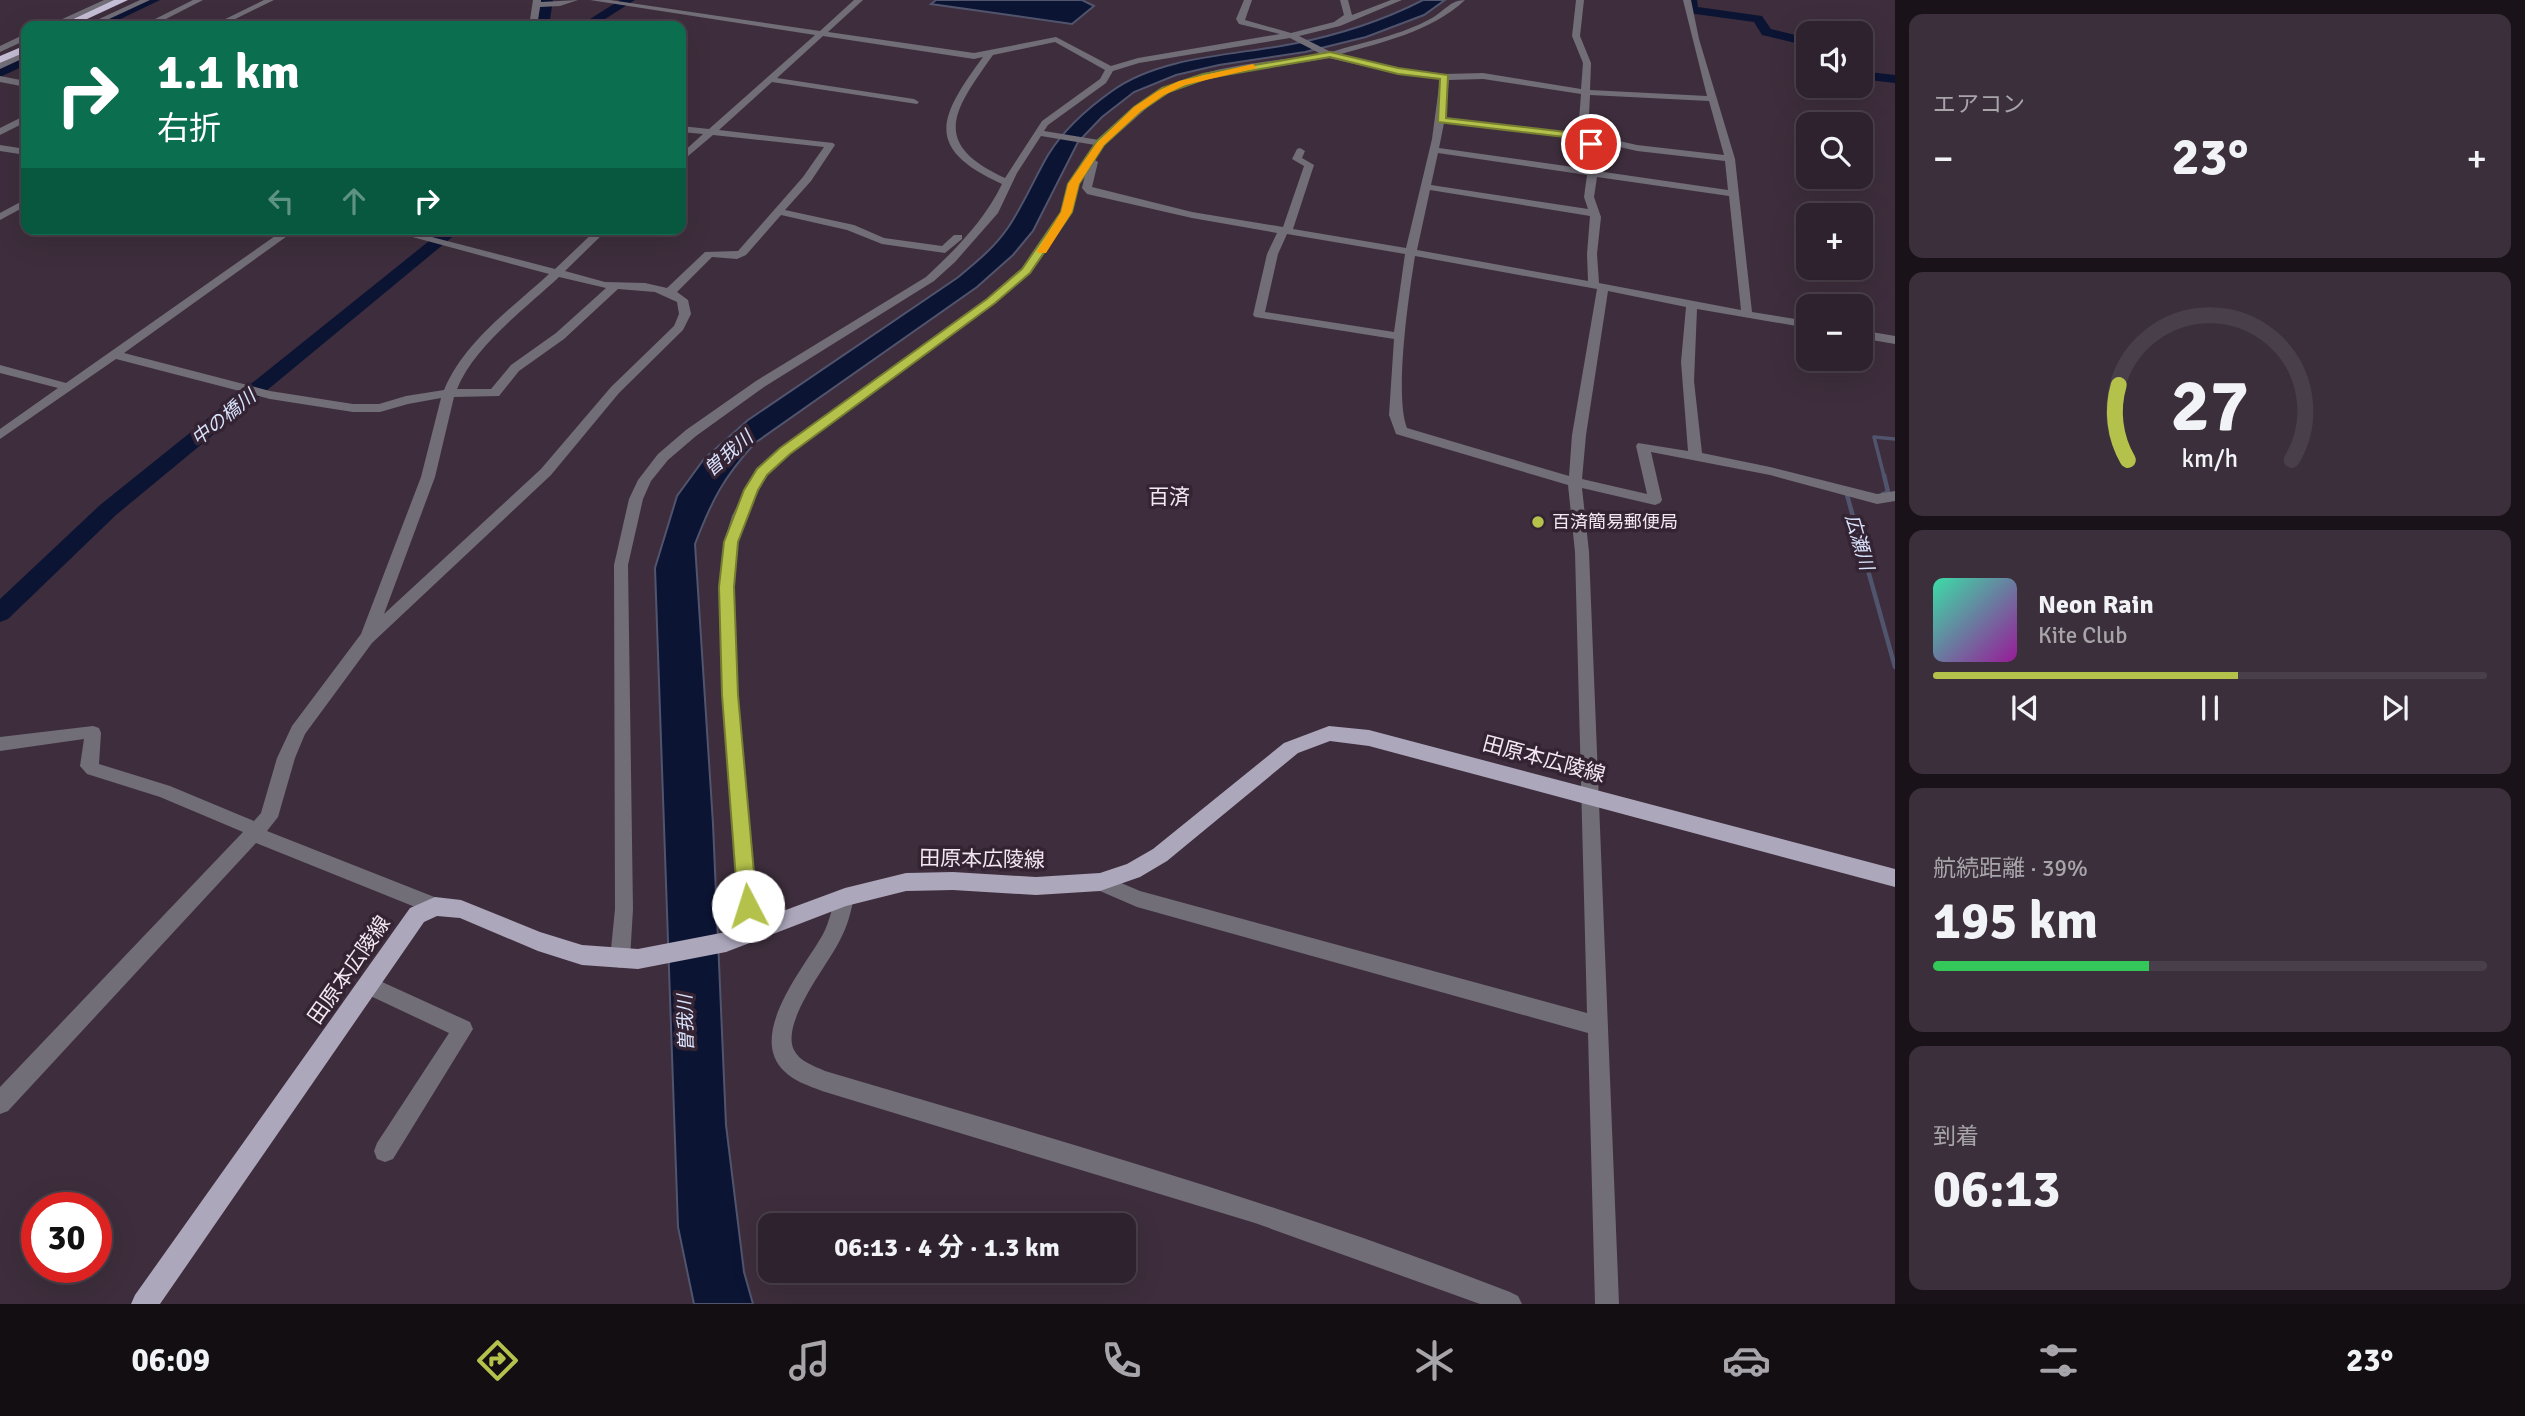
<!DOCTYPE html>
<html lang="ja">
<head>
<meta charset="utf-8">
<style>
	:root { --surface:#2e222e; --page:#3a2f3a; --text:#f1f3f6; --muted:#a7a4aa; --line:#493f4a; --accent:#b4c24b }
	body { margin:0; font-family:Signika,"Noto Sans JP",sans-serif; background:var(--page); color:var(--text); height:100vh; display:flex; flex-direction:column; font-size:26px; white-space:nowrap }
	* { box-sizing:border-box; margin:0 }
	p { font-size:23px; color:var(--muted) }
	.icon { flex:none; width:38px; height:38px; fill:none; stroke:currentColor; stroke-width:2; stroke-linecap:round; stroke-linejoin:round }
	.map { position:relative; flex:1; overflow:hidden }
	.drawer { display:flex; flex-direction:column; gap:14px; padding:14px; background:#191319; width:630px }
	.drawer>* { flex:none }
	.hud { position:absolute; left:21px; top:21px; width:665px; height:214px; border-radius:14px; box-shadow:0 7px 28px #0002,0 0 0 2px var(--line); background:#0b6e4f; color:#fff; overflow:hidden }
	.tools { position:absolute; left:1796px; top:21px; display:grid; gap:14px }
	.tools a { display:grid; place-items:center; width:77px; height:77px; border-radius:14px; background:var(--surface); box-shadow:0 7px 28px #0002,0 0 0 2px var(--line); font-size:35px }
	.speed { position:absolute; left:21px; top:1192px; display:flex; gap:14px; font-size:35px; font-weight:700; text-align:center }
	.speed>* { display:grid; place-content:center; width:91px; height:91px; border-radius:50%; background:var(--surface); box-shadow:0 7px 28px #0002,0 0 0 2px var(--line); line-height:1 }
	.speed .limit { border:10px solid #d22; background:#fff; color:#111 }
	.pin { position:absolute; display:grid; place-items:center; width:60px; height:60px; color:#fff; margin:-30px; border:4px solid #fff; border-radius:50%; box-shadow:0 2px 7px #0007 }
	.me { position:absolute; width:77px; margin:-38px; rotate:355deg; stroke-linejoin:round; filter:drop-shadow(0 0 5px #0008) }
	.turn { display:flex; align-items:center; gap:24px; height:147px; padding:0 21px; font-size:32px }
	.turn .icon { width:91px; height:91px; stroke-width:2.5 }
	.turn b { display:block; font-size:49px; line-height:60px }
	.lanes { display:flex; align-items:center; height:66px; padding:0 21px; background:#0003; justify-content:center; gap:35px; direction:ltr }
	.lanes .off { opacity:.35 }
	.big { font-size:52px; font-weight:700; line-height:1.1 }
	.drawer .tile { flex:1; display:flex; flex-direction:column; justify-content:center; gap:10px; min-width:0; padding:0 24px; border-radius:14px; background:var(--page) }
	.drawer .dial { align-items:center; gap:0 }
	.dial svg { height:182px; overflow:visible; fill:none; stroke:var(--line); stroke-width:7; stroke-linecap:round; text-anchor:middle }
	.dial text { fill:var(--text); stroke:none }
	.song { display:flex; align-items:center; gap:21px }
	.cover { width:84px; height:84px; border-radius:10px; background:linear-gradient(135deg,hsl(160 70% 55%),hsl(300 70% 35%)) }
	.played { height:7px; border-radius:4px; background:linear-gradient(90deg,var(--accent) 55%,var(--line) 55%) }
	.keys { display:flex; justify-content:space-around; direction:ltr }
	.heat { display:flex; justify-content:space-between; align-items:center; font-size:38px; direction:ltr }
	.charge { height:10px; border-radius:5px; background:linear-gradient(90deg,#34c759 39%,var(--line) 0) }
	.trip { position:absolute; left:758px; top:1213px; width:378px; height:70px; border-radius:14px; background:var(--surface); box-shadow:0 7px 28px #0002,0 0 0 2px var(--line); font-weight:700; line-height:70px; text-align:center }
	.menu { display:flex; height:112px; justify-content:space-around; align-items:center; background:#120e12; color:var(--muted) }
	.menu .icon { width:49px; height:49px }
	.menu .on { color:var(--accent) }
	.menu b { font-size:32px; color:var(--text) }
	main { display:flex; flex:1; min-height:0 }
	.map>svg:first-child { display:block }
	.water { fill:#0c1434; stroke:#51546d; stroke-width:2 }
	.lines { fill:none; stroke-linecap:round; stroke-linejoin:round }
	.stream-far1 { stroke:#51546d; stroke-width:3.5 }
	.stream { stroke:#51546d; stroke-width:4.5 }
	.river { fill:#0c1434; fill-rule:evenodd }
	.minor { fill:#716e78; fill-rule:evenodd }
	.major { fill:#ada7bc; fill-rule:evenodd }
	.highway { fill:#c5bed6; fill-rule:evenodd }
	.route { fill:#b4c24b; stroke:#757e31; stroke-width:2 }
	.slow { fill:#f59e0b }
	.poi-dot { fill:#b4c24b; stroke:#342433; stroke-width:2.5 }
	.labels { text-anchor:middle; stroke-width:7; stroke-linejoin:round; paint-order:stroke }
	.poi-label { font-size:18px; fill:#f3e8f2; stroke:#342433; text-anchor:start }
	.water-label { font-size:19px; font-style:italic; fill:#d9e3fd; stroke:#342433 }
	.quarter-label { font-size:21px; fill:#f3e8f2; stroke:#342433 }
	.near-street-label { font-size:21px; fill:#f3e8f2; stroke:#342433 }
</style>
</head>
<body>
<main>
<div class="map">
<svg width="1895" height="1304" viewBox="0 0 1895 1304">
	<rect width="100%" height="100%" fill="#3e2e3d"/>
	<path class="water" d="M936,0H1082L1094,6L1072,24L931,4Z
		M1423,0H1445L1424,15L1366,37L1305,52L1219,65L1176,75L1134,92L1102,117L1078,142L1033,231L1013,255L977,287L755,443C723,478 712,500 695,544L713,824L726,1125L744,1272L753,1304H694L678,1227L655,568L677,496L704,459L748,420L957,278C975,263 993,249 1007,229C1023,206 1034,179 1048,155C1064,129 1088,108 1112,91C1160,56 1236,55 1292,44C1338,35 1382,21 1423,0Z"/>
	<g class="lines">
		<path class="stream-far1" d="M1884,476L1874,437L1895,439"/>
		<path class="stream" d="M1849,490L1847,495L1895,667
			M1883,494L1888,492L1884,475"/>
		<path class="river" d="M144,0H160L106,26H90Z
			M541,0H553L549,26H537Z
			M620,0H635L594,26H579Z
			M1685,0H1697L1698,7L1762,16L1771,29L1808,38V46L1762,35L1754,22L1688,13Z
			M26,56V65L0,77V68Z
			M1860,71L1895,75V83L1860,79Z
			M444,229H462L116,515L8,619L0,622V599L100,505Z"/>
		<path class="minor" d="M104,0H115L57,26H47Z
			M140,0H150L94,26H84Z
			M193,0H203L162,21L185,26H166L149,22Z
			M264,0H274L221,26H211Z
			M533,0H541V2L578,0L560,6L540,7L537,26H529Z
			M590,0H610L820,31L854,0H863L828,32L974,53L1056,37L1111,66L1138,58L1280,34L1239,24L1236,19L1244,0H1252L1245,20L1291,33L1334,22L1344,15L1340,0H1348L1352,15L1391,0H1402L1340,26L1299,36L1331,52C1364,42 1402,35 1432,18C1444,11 1451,0 1465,0C1431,32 1382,42 1338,55L1398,68L1445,74L1483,73L1581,89L1583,63L1572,36L1576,0H1584L1580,36L1591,63L1590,90L1707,96L1683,0H1691L1699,39L1735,159L1752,312L1808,321V328L1697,309L1694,381L1702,453L1770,467L1877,494L1895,491V501L1877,504L1770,475L1651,452L1662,500L1660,503L1655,505L1582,488L1589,552L1619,1304H1595L1588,1033L1137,907L1093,888L1091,882L1093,876L1100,874L1140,891L1587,1013L1575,552L1568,485L1396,434L1389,415L1394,339L1255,317L1253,315L1267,254L1277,233L1192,218L1087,194L1082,188L1085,175L1079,184L1072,212L1030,273L995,303L790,454L767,474L746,516L738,542L733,587L738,695L760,933L757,939L750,942L743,939L740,933L722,695L719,587L724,542L732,516L756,469L780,448L987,299L1022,269L1062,212L1069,184L1095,145L1041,136L1017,173L998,213L955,262L934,281L764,387L696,436L668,460L651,481L643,499L628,565L633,909L630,959L627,965L620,968L613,965L610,959L615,909L614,565L629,499L638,480L658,454L686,430L756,381L926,277C956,249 984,221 1002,184C923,148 939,117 983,57L974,59L823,36L777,78L914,99L919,102L917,104L772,82L719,130L833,143L835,145L811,181L785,210L854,225L884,238L942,246L954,235H962V239L945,253L882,244L847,230L781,215L746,255L737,259L712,257L677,292L688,300L691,314L683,330L619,393L551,475L372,643L305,734L295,758L278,817L267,831L442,900L444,906L442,912L435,915L256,843L8,1111L0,1114V1087L243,832L160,797L87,774L80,766L84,739L0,751V737L93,726L99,728L101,733L99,764L170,786L254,821L261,813L277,758L292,726L361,634L421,477L441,398L408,404L380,412H353L270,399L116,359L0,439V429L58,388L0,373V365L66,383L285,229H297L124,353L270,391L353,404H379L406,396L444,390C464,342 512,308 549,274L383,229H401L555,269L597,229H608L565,271L605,282L645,283L667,288L705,252L738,251L803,177L824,147L713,135L681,162V154L703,134L681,132V126L709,129L815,35ZM1290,38L1321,54C1266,63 1202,65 1153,94C1133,106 1116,125 1099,140L1044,131L1048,125L1106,83L1113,71L1139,63ZM1055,42L1105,70L1100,79L1042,121L1005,178C929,143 954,110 993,55ZM1329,58L1398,74L1440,79L1432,139L1406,248L1293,229L1314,165L1302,158L1305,151L1300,148L1297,149L1292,159L1304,166L1283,227L1192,212L1092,187L1098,162L1095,160L1105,145L1157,99L1185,85L1207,78ZM1483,79L1581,94L1578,133L1445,118L1449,80ZM1590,95L1709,101L1724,155L1637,145L1588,134ZM1444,123L1588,140L1587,169L1439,148ZM1598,142L1637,151L1725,161L1728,190L1597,171ZM1438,153L1587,175L1584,197L1588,209L1431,185ZM1597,177L1729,196L1741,310L1599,283L1597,254L1601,217L1594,197ZM1430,190L1590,216L1587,254L1588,281L1417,250ZM1287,234L1405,254L1394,332L1265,312L1278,254ZM1415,256L1597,289L1572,435L1569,476L1407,428C1394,396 1409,293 1415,256ZM559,277L606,288L556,333L511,365L491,389H457C474,346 525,309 559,277ZM618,289L655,292L677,302L679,314L674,326L611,387L541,469L384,614L435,477L454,397L499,396L519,371L564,339ZM1608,291L1686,307L1681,362L1688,451L1638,443L1636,446L1647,494L1582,479L1586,435Z
			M23,35H26V40L0,52V46Z
			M26,52V57L0,69V63Z
			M0,76L26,81V87L0,82Z
			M26,115V122L0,135V128Z
			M0,145L26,149V155L0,151Z
			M26,199V206L0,220V213Z
			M1860,330L1895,336V344L1860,338Z
			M845,889L852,891L854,897C851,911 848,925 841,938C829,964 780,1022 794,1050C799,1061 814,1066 825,1071C1055,1139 1286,1205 1510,1292L1518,1296L1522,1304H1480L1255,1223L822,1091C809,1086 794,1081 784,1071C747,1035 803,969 822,936C830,922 832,906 838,891Z
			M369,976L470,1022L473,1029L393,1159L385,1162L377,1159L374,1151L377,1143L449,1033L362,992L359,985L362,978Z"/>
		<path class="major" d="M1329,726L1369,730L1895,869V887L1369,746L1330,741L1298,753L1167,861L1140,877L1100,891L1036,895L953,890L906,891L846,906L726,952L638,969L582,965L538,951L460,918L437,916L424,922L160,1304H131L135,1295L410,908L435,897L461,900L540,932L582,945L638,949L726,932L845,888L906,873L953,872L1036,877L1100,873L1127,864L1153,849L1284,743Z"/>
		<path class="highway" d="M114,0H128L72,26H58Z
			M26,45V52L0,63V56Z"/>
	</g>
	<path class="route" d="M1330,52L1398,68L1448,75L1446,118L1583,134L1597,140L1591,147L1586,144L1587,141L1582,139L1438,122L1440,79L1398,74L1330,57L1208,78L1169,92L1141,111L1104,145L1079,184L1072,212L1030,273L995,303L790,454L767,475L758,490L738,542L734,587L738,695L757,906L755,913L748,915L741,913L738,906L722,695L719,587L724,542L744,490L757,469L780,448L987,299L1022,269L1061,212L1068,184L1097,141L1134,107L1162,88L1203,74Z"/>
	<path class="slow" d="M1253,64L1257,68L1185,85L1164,95L1141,111L1104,145L1079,184L1072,212L1046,253H1038L1037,251L1061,212L1068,184L1096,144L1134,107L1158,91L1179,81Z"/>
	<circle class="poi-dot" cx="1538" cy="522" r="7"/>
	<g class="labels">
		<g class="poi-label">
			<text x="1552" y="528">百済簡易郵便局</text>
		</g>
		<g class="water-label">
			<text transform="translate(223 417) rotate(-39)" y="7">中の橋川</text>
			<text transform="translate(728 453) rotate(-41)" y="7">曽我川</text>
			<text transform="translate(1860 542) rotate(74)" y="7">広瀬川</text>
			<text transform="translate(685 1023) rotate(-92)" y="7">曽我川</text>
		</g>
		<g class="quarter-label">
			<text x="1169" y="504">百済</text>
		</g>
		<g class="near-street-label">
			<text transform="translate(1544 759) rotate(15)" y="7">田原本広陵線</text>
			<text transform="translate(982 859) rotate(1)" y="7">田原本広陵線</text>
			<text transform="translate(349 970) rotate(-55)" y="7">田原本広陵線</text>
		</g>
	</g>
</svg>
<div class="tools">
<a><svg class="icon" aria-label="sound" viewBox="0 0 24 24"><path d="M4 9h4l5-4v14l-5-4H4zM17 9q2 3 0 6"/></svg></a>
<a><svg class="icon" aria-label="search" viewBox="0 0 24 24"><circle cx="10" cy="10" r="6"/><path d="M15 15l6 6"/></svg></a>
<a>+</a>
<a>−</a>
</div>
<div class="speed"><div class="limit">30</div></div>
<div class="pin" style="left:1591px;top:144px;background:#d93025"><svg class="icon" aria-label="arrive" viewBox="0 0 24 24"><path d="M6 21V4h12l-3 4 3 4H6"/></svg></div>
<svg class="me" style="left:748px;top:906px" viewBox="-20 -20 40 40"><circle r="19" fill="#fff"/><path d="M0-13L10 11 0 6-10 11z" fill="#b4c24b"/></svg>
<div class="trip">06:13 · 4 分 · 1.3 km</div>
<div class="hud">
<div class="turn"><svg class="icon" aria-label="right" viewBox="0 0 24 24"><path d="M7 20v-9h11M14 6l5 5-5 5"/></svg><div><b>1.1 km</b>右折</div></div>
<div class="lanes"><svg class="icon off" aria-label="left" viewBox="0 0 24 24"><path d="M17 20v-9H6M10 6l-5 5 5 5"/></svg><svg class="icon off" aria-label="ahead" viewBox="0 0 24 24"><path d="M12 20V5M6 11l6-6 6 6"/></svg><svg class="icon" aria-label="right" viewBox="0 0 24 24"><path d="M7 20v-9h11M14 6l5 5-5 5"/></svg></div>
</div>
</div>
<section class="drawer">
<div class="tile"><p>エアコン</p>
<div class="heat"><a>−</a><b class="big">23°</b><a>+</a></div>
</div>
<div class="tile dial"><svg viewBox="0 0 100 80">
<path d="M14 69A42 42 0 1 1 86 69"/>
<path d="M14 69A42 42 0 0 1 10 36" stroke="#b4c24b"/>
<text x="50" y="56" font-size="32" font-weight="700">27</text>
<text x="50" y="72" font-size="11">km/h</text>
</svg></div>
<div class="tile">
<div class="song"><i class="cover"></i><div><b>Neon Rain</b><p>Kite Club</p></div></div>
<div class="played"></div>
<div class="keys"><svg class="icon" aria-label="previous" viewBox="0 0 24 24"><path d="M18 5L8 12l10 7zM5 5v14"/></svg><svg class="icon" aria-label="pause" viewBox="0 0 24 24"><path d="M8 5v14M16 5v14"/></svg><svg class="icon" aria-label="next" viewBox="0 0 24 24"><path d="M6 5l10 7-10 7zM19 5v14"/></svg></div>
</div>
<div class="tile"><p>航続距離 · 39%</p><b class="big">195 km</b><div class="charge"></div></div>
<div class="tile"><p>到着</p><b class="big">06:13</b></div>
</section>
</main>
<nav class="menu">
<b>06:09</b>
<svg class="icon on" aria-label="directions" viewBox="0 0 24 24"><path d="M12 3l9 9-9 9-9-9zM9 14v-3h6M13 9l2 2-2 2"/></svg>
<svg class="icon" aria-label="music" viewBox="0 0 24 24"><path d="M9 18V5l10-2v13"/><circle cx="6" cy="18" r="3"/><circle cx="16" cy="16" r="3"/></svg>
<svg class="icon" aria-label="phone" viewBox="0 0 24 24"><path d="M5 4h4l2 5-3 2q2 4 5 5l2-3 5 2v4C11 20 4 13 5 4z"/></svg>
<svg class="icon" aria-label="climate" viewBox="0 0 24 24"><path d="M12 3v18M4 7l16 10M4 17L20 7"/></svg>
<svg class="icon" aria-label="car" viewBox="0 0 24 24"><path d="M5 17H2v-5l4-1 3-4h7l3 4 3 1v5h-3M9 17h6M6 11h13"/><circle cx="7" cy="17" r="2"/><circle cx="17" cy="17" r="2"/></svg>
<svg class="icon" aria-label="filters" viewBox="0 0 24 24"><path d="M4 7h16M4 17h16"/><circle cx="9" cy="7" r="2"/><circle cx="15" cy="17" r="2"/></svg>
<b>23°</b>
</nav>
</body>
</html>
